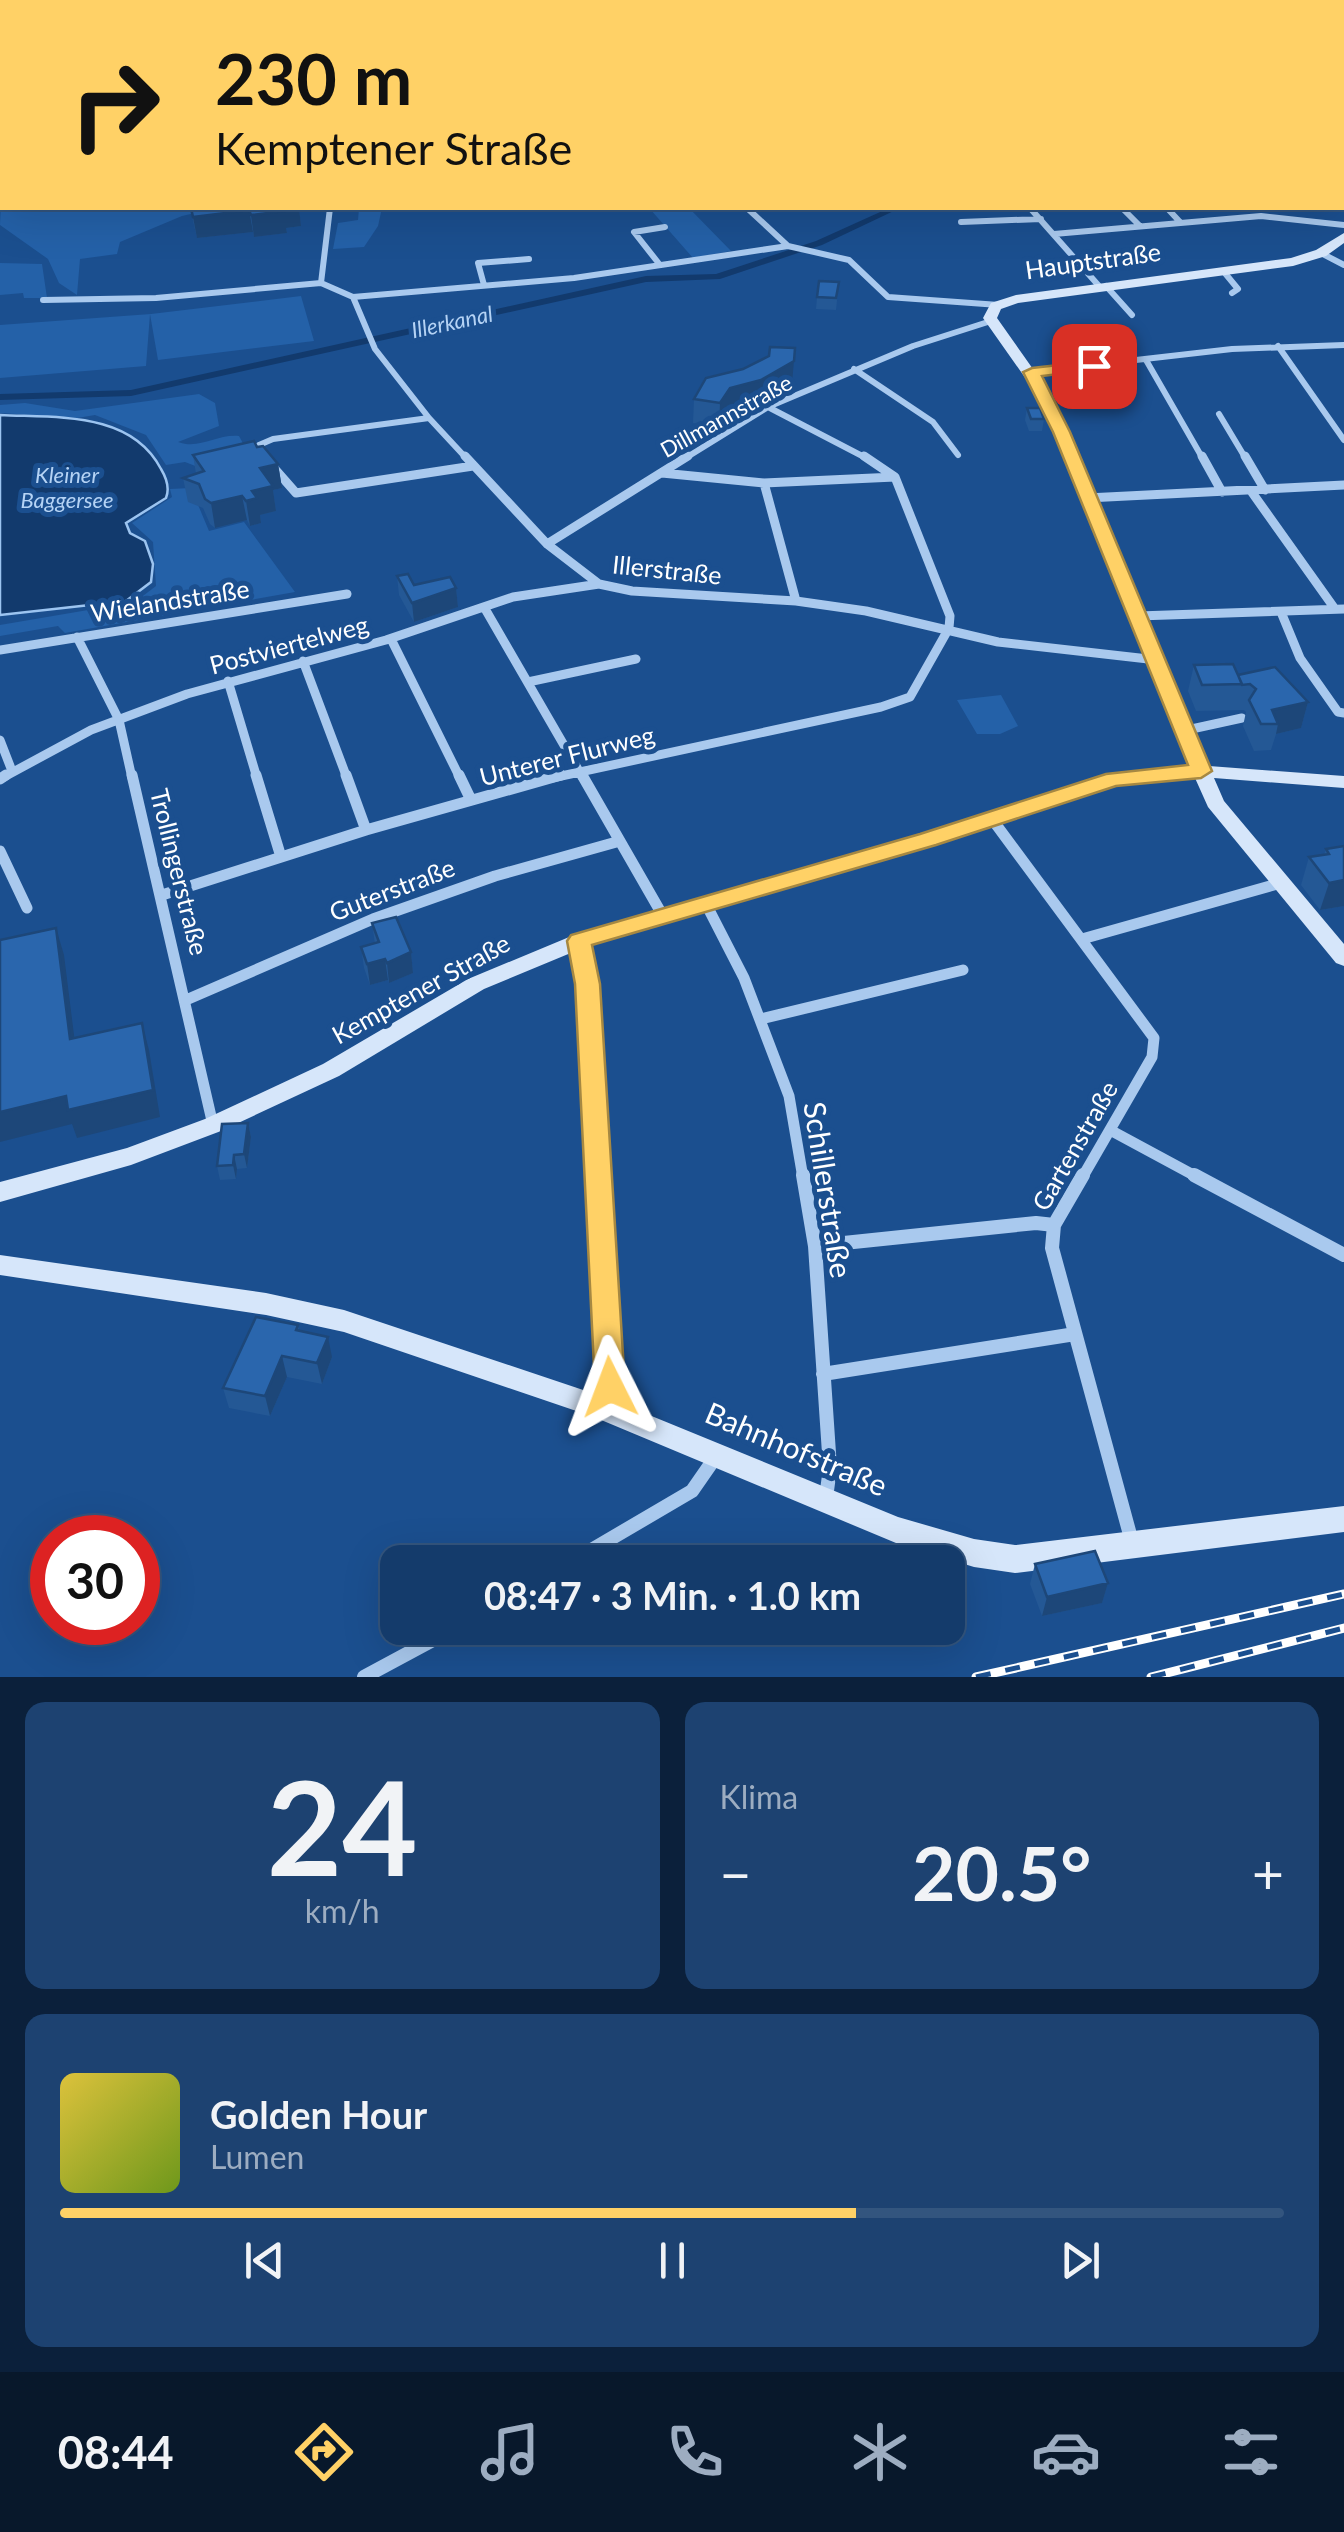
<!DOCTYPE html>
<html lang="de">
<head>
<meta charset="utf-8">
<style>
	:root { --surface:#143b6b; --page:#1d4271; --text:#f1f3f6; --muted:#9dadc1; --line:#33557e; --accent:#ffd166 }
	body { margin:0; font-family:Lato,sans-serif; background:var(--page); color:var(--text); height:100vh; display:flex; flex-direction:column; font-size:38px; white-space:nowrap }
	* { box-sizing:border-box; margin:0 }
	p { font-size:32px; color:var(--muted) }
	.icon { flex:none; width:55px; height:55px; fill:none; stroke:currentColor; stroke-width:2; stroke-linecap:round; stroke-linejoin:round }
	.map { position:relative; height:1677px; overflow:hidden }
	.details { display:flex; flex-direction:column; gap:25px; padding:25px; background:#0b203b; flex:1 }
	.details>* { flex:none }
	.hud { position:absolute; left:0px; top:0px; width:1345px; height:210px; box-shadow:0 10px 40px #0002,0 0 0 2px var(--line); background:#ffd166; color:#111; overflow:hidden }
	.speed { position:absolute; left:30px; top:1515px; display:flex; gap:20px; font-size:50px; font-weight:700; text-align:center }
	.speed>* { display:grid; place-content:center; width:130px; height:130px; border-radius:50%; background:var(--surface); box-shadow:0 10px 40px #0002,0 0 0 2px var(--line); line-height:1 }
	.speed .limit { border:15px solid #d22; background:#fff; color:#111 }
	.pin { position:absolute; display:grid; place-items:center; width:85px; height:85px; color:#fff; margin:-42px; border-radius:20px; box-shadow:0 5px 15px #0006 }
	.me { position:absolute; width:110px; margin:-55px; rotate:357deg; stroke-linejoin:round; filter:drop-shadow(0 0 8px #0008) }
	.turn { display:flex; align-items:center; gap:35px; height:210px; padding:0 50px; font-size:45px }
	.turn .icon { width:130px; height:130px; stroke-width:2.5 }
	.turn b { display:block; font-size:70px; line-height:85px }
	.big { font-size:75px; font-weight:700; line-height:1.1 }
	.details .tile { flex:1; display:flex; flex-direction:column; justify-content:center; gap:15px; min-width:0; padding:0 35px; border-radius:20px; background:var(--page) }
	.details .dial { align-items:center; gap:0 }
	.dial b { font-size:130px; line-height:1 }
	.song { display:flex; align-items:center; gap:30px }
	.cover { width:120px; height:120px; border-radius:15px; background:linear-gradient(135deg,hsl(50 70% 55%),hsl(80 70% 35%)) }
	.played { height:10px; border-radius:5px; background:linear-gradient(90deg,var(--accent) 65%,var(--line) 65%) }
	.keys { display:flex; justify-content:space-around; direction:ltr }
	.heat { display:flex; justify-content:space-between; align-items:center; font-size:55px; direction:ltr }
	.details .tiles { flex:1; display:grid; gap:25px; grid-template-columns:1fr 1fr }
	.tile:last-child { grid-column:span 2 }
	.trip { position:absolute; left:380px; top:1545px; width:585px; height:100px; border-radius:20px; background:var(--surface); box-shadow:0 10px 40px #0002,0 0 0 2px var(--line); font-weight:700; line-height:100px; text-align:center }
	.dock { display:flex; height:160px; justify-content:space-around; align-items:center; background:#08182b; color:var(--muted) }
	.dock .icon { width:70px; height:70px }
	.dock .active { color:var(--accent) }
	.dock b { font-size:45px; color:var(--text) }
	.map>svg:first-child { display:block }
	.green { fill:#2461a8 }
	.water { fill:#123a6d; stroke:#9cc4f0; stroke-width:2.5 }
	.lines { fill:none; stroke-linecap:round; stroke-linejoin:round }
	.canal { fill:#123a6d; fill-rule:evenodd }
	.street-far3 { stroke:#a9c9ee; stroke-width:6 }
	.street-far2 { stroke:#a9c9ee; stroke-width:9 }
	.street-far1 { stroke:#a9c9ee; stroke-width:11 }
	.street { stroke:#a9c9ee; stroke-width:14 }
	.secondary { fill:#d6e6fa; fill-rule:evenodd }
	.rail-casing { stroke:#fff; stroke-width:9 }
	.rail { stroke:#1b4f8f; stroke-width:5; stroke-dasharray:15; stroke-linecap:butt }
	.wall { fill:#245895 }
	.shaded-wall { fill:#1d4779 }
	.building { fill:#2a66ad; stroke:#1d4779; stroke-width:2.5 }
	.route { fill:#ffd166; stroke:#a68842; stroke-width:2.5 }
	.labels { text-anchor:middle; stroke-width:10; stroke-linejoin:round; paint-order:stroke }
	.far-water-label { font-size:22px; font-style:italic; fill:#b5d3f5; stroke:#1b4f8f }
	.far-street-label { font-size:22px; fill:#fff; stroke:#1b4f8f }
	.street-label { font-size:25px; fill:#fff; stroke:#1b4f8f }
	.near-street-label { font-size:30px; fill:#fff; stroke:#1b4f8f }
</style>
</head>
<body>
<div class="map">
<svg width="1344" height="1677" viewBox="0 0 1344 1677">
	<rect width="100%" height="100%" fill="#1b4f8f"/>
	<path class="green" d="M2,178V208H217L182,216L120,242L117,254L80,259L77,295L59,283L48,259L0,225Z
		M359,208H382L378,226L364,247L333,249L338,223L358,220Z
		M689,208L731,251L693,258L650,209Z
		M0,263L42,264L47,298H24L23,293L0,295Z
		M301,296L314,341L158,360L150,314L146,366L0,378V325L151,314Z
		M199,394L215,403L219,426L178,442C200,450 216,434 239,436L251,458L198,467L185,462L166,465L146,435L95,415L77,418L0,413V405L25,403L75,411Z
		M191,488L209,531L244,522L295,592L65,633L58,626L0,636V625L135,602L156,586L153,542L132,523L172,497L170,489Z
		M1001,695L1018,726L1000,734H977L957,700Z"/>
	<path class="water" d="M0,415C57,418 131,411 161,469C167,479 170,488 166,498L126,523L130,533L145,541L153,564L151,582L126,601L0,615Z"/>
	<g class="lines">
		<path class="canal" d="M1283,0H1325L1321,2H1283Z
			M1342,124H1344V130H1342Z
			M889,208H900L822,245L720,279L646,282L131,396L0,400V394L131,390L646,276L716,274L816,241Z"/>
		<path class="street-far3" d="M330,208L321,283L353,297L375,349L429,418L467,459
			M747,208L788,246L849,260L888,297L999,305
			M1030,208L1099,286
			M1080,208H1122L1140,226
			M1167,208L1180,222
			M961,222L1041,219
			M1054,234L1261,216L1344,225
			M1321,253L1344,265
			M660,265L634,232L665,227
			M1224,272L1238,289L1232,293
			M484,285L478,263L529,259
			M1106,286L1132,315
			M353,297L574,278L788,246
			M43,300L156,298L321,283
			M1278,346L1344,440
			M1146,360L1203,459
			M854,369L933,422L958,455
			M1031,372L1232,349L1344,345
			M768,407L868,459
			M1219,414L1246,459
			M264,455L259,445L273,439L429,418
			M684,459L768,407L913,346L991,321"/>
		<path class="street-far2" d="M465,456L547,544L599,584L632,591L796,601L866,611L998,642L1157,660
			M1202,456L1222,492
			M1245,456L1265,490
			M274,468L296,493L473,466
			M662,473L764,483L895,477
			M764,483L796,601
			M1251,491L1335,609
			M1087,498L1344,485
			M547,544L688,456
			M484,607L583,778
			M1281,612L1300,658L1338,712L1344,713
			M1138,616L1344,609
			M77,637L119,720L132,778
			M391,639L460,778
			M0,650L347,594
			M303,661L347,778
			M228,681L257,778
			M528,682L636,659
			M1187,730L1242,718
			M0,740L12,771
			M2,778L91,730L187,694L386,640L513,597L599,584
			M552,778L881,707L910,697L949,628L950,616L895,477L864,456"/>
		<path class="street-far1" d="M132,775L213,1125
			M256,775L281,857
			M346,775L366,830
			M459,775L471,800
			M582,775L663,916
			M0,779L6,775
			M992,819L1154,1038L1152,1057L1082,1178
			M0,851L27,908
			M162,895L366,830L561,775
			M706,904L744,978L789,1096L803,1178
			M1082,939L1281,883
			M580,941L587,983L598,1178
			M186,1000L373,919L495,876L620,841
			M761,1019L963,970
			M1110,1130L1199,1178"/>
		<path class="street" d="M598,1175L610,1387L600,1406
			M803,1175L815,1246L830,1468L826,1498
			M1083,1175L1054,1225L1052,1248L1132,1542
			M1194,1175L1344,1255
			M815,1246L1036,1223L1054,1225
			M823,1374L1075,1334
			M571,1562L692,1491L717,1455
			M364,1677L455,1628"/>
		<path class="secondary" d="M1344,233V243L1326,256L1293,266L1018,303L1001,309L997,318L1052,396L1209,766L1344,776V788L1214,778L1224,801L1344,944V966L1336,963L1208,807L1195,778L1116,785L935,844L590,945L484,989L339,1076L221,1131L131,1165L0,1202V1182L127,1148L205,1119L323,1064L468,979L574,935L921,834L1107,775L1190,766L1038,396L983,318L991,303L1016,295L1291,258L1316,250Z
			M0,1255L266,1293L344,1310L610,1399L898,1517L974,1539L1015,1545L1344,1506V1532L1015,1573L974,1567L896,1543L594,1417L344,1332L266,1315L0,1275Z"/>
		<defs>
			<path id="rail" d="M976,1677L1344,1594
				M1151,1677L1344,1628"/>
		</defs>
		<use href="#rail" class="rail-casing"/>
		<use href="#rail" class="rail"/>
	</g>
	<path class="wall" d="M190,208H299L301,226L286,228L287,233L254,237L253,232L197,238Z
		M839,282L836,310L816,309L817,297Z
		M792,384L760,404L729,411L719,427L693,423L694,399Z
		M1027,408L1044,419L1042,431H1029L1025,420Z
		M193,455L278,464L282,488L273,490L276,511L260,515L261,523L250,526L247,520L215,528L210,524L203,508L188,502L183,478L196,474Z
		M397,576L414,585L456,588L458,607L414,622L399,595Z
		M1194,665L1238,675L1308,702L1301,728L1276,734L1271,750L1254,751L1243,726L1246,712L1244,710L1196,711L1188,691Z
		M1344,846V906L1320,910L1301,885L1309,857L1324,855L1326,849Z
		M372,923L411,952L413,973L389,983L388,980L370,985L364,968L361,947L375,944Z
		M248,1123L251,1137L247,1168L237,1169L236,1179L220,1180L217,1166Z
		M298,1325L299,1331L332,1357L322,1384L287,1377L270,1416L229,1408L223,1388Z
		M1035,1564L1108,1583L1102,1603L1042,1616L1030,1584Z"/>
	<path class="shaded-wall" d="M283,208H299L301,226L286,228L287,233L254,237L251,215Z
		M249,210L253,232L197,238L193,217Z
		M795,348L792,384L760,404L729,411L719,427L720,403L730,388Z
		M278,464L282,488L273,490L276,511L260,515L261,523L250,526L246,501L252,491L260,468Z
		M242,496L247,520L215,528L211,503Z
		M456,588L458,607L414,622L412,603Z
		M1308,702L1301,728L1276,734L1278,724L1272,710Z
		M1344,880V906L1320,910L1329,883Z
		M56,928L64,955L78,1067L70,1039Z
		M411,952L413,973L389,983L387,963Z
		M385,959L388,980L370,985L367,964Z
		M142,1023L149,1050L160,1117L77,1138L72,1124L0,1142V1112Z
		M248,1123L251,1137L247,1168L244,1154Z
		M234,1155L237,1169L236,1179L233,1165Z
		M328,1337L332,1357L322,1384L317,1363Z
		M282,1356L287,1377L270,1416L265,1396Z
		M1108,1583L1102,1603L1042,1616L1047,1597Z"/>
	<path class="building" d="M689,0H716L717,2H690Z
		M191,208H283L284,211L251,215L249,210L193,217Z
		M819,281L839,282L836,298L817,297Z
		M770,347L795,348L794,361L761,380L730,388L720,403L694,399L706,378L743,369L769,356Z
		M1027,408H1040L1044,419H1031Z
		M254,441L257,447L263,446L278,464L260,468L273,486L252,491L257,498L246,501L242,496L211,503L205,499L199,484L183,478L204,471L193,455Z
		M408,574L414,585L450,577L456,588L412,603L397,576Z
		M1233,664L1242,684L1202,685L1194,665Z
		M1275,667L1308,702L1272,710L1278,724H1261L1249,700L1256,689L1250,684L1242,685L1238,675Z
		M1344,846V880L1329,883L1309,857L1329,854L1326,849Z
		M396,917L411,952L387,963L385,959L367,964L361,947L379,942L372,923Z
		M56,928L70,1039L142,1023L153,1090L68,1110L66,1096L0,1112V940Z
		M248,1123L244,1154L234,1155L233,1165L217,1166L222,1124Z
		M256,1317L298,1325L296,1330L328,1337L317,1363L282,1356L265,1396L223,1388Z
		M1095,1551L1108,1583L1047,1597L1035,1564Z"/>
	<path class="route" d="M1094,361L1100,362V369L1042,376L1070,432L1212,771L1201,778L1116,786L936,845L592,945L600,984L625,1387L621,1396L610,1400L599,1396L595,1387L575,984L567,941L571,935L920,834L1106,774L1188,765L1053,432L1023,372L1032,368Z"/>
	<g class="labels">
		<g class="far-water-label">
			<text transform="translate(452 322) rotate(-12)" y="8">Illerkanal</text>
			<text x="67" y="483">Kleiner<tspan x="67" dy="25">Baggersee</tspan></text>
		</g>
		<g class="far-street-label">
			<text transform="translate(726 416) rotate(-29)" y="8">Dillmannstraße</text>
		</g>
		<g class="street-label">
			<text transform="translate(1093 261) rotate(-8)" y="9">Hauptstraße</text>
			<text transform="translate(667 570) rotate(6)" y="9">Illerstraße</text>
			<text transform="translate(170 601) rotate(-9)" y="9">Wielandstraße</text>
			<text transform="translate(289 645) rotate(-15)" y="9">Postviertelweg</text>
			<text transform="translate(567 756) rotate(-14)" y="9">Unterer Flurweg</text>
			<text transform="translate(179 872) rotate(76)" y="9">Trollingerstraße</text>
			<text transform="translate(392 890) rotate(-21)" y="9">Guterstraße</text>
			<text transform="translate(421 989) rotate(-29)" y="9">Kemptener Straße</text>
			<text transform="translate(1075 1146) rotate(-60)" y="9">Gartenstraße</text>
		</g>
		<g class="near-street-label">
			<text transform="translate(827 1190) rotate(81)" y="10">Schillerstraße</text>
			<text transform="translate(796 1450) rotate(23)" y="10">Bahnhofstraße</text>
		</g>
	</g>
</svg>
<div class="speed"><div class="limit">30</div></div>
<div class="pin" style="left:1094px;top:366px;background:#d93025"><svg class="icon" aria-label="arrive" viewBox="0 0 24 24"><path d="M6 21V4h12l-3 4 3 4H6"/></svg></div>
<svg class="me" style="left:610px;top:1387px" viewBox="-20 -20 40 40"><path d="M0-17L14 15 0 8-14 15z" fill="#ffd166" stroke="#fff" stroke-width="4"/></svg>
<div class="trip">08:47 · 3 Min. · 1.0 km</div>
<div class="hud">
<div class="turn"><svg class="icon" aria-label="right" viewBox="0 0 24 24"><path d="M7 20v-9h11M14 6l5 5-5 5"/></svg><div><b>230 m</b>Kemptener Straße</div></div>
</div>
</div>
<section class="details">
<div class="tiles">
<div class="tile dial"><b>24</b><p>km/h</p></div>
<div class="tile"><p>Klima</p>
<div class="heat"><a>−</a><b class="big">20.5°</b><a>+</a></div>
</div>
<div class="tile">
<div class="song"><i class="cover"></i><div><b>Golden Hour</b><p>Lumen</p></div></div>
<div class="played"></div>
<div class="keys"><svg class="icon" aria-label="previous" viewBox="0 0 24 24"><path d="M18 5L8 12l10 7zM5 5v14"/></svg><svg class="icon" aria-label="pause" viewBox="0 0 24 24"><path d="M8 5v14M16 5v14"/></svg><svg class="icon" aria-label="next" viewBox="0 0 24 24"><path d="M6 5l10 7-10 7zM19 5v14"/></svg></div>
</div>
</div>
</section>
<nav class="dock">
<b>08:44</b>
<svg class="icon active" aria-label="directions" viewBox="0 0 24 24"><path d="M12 3l9 9-9 9-9-9zM9 14v-3h6M13 9l2 2-2 2"/></svg>
<svg class="icon" aria-label="music" viewBox="0 0 24 24"><path d="M9 18V5l10-2v13"/><circle cx="6" cy="18" r="3"/><circle cx="16" cy="16" r="3"/></svg>
<svg class="icon" aria-label="phone" viewBox="0 0 24 24"><path d="M5 4h4l2 5-3 2q2 4 5 5l2-3 5 2v4C11 20 4 13 5 4z"/></svg>
<svg class="icon" aria-label="climate" viewBox="0 0 24 24"><path d="M12 3v18M4 7l16 10M4 17L20 7"/></svg>
<svg class="icon" aria-label="car" viewBox="0 0 24 24"><path d="M5 17H2v-5l4-1 3-4h7l3 4 3 1v5h-3M9 17h6M6 11h13"/><circle cx="7" cy="17" r="2"/><circle cx="17" cy="17" r="2"/></svg>
<svg class="icon" aria-label="filters" viewBox="0 0 24 24"><path d="M4 7h16M4 17h16"/><circle cx="9" cy="7" r="2"/><circle cx="15" cy="17" r="2"/></svg>
</nav>
</body>
</html>
